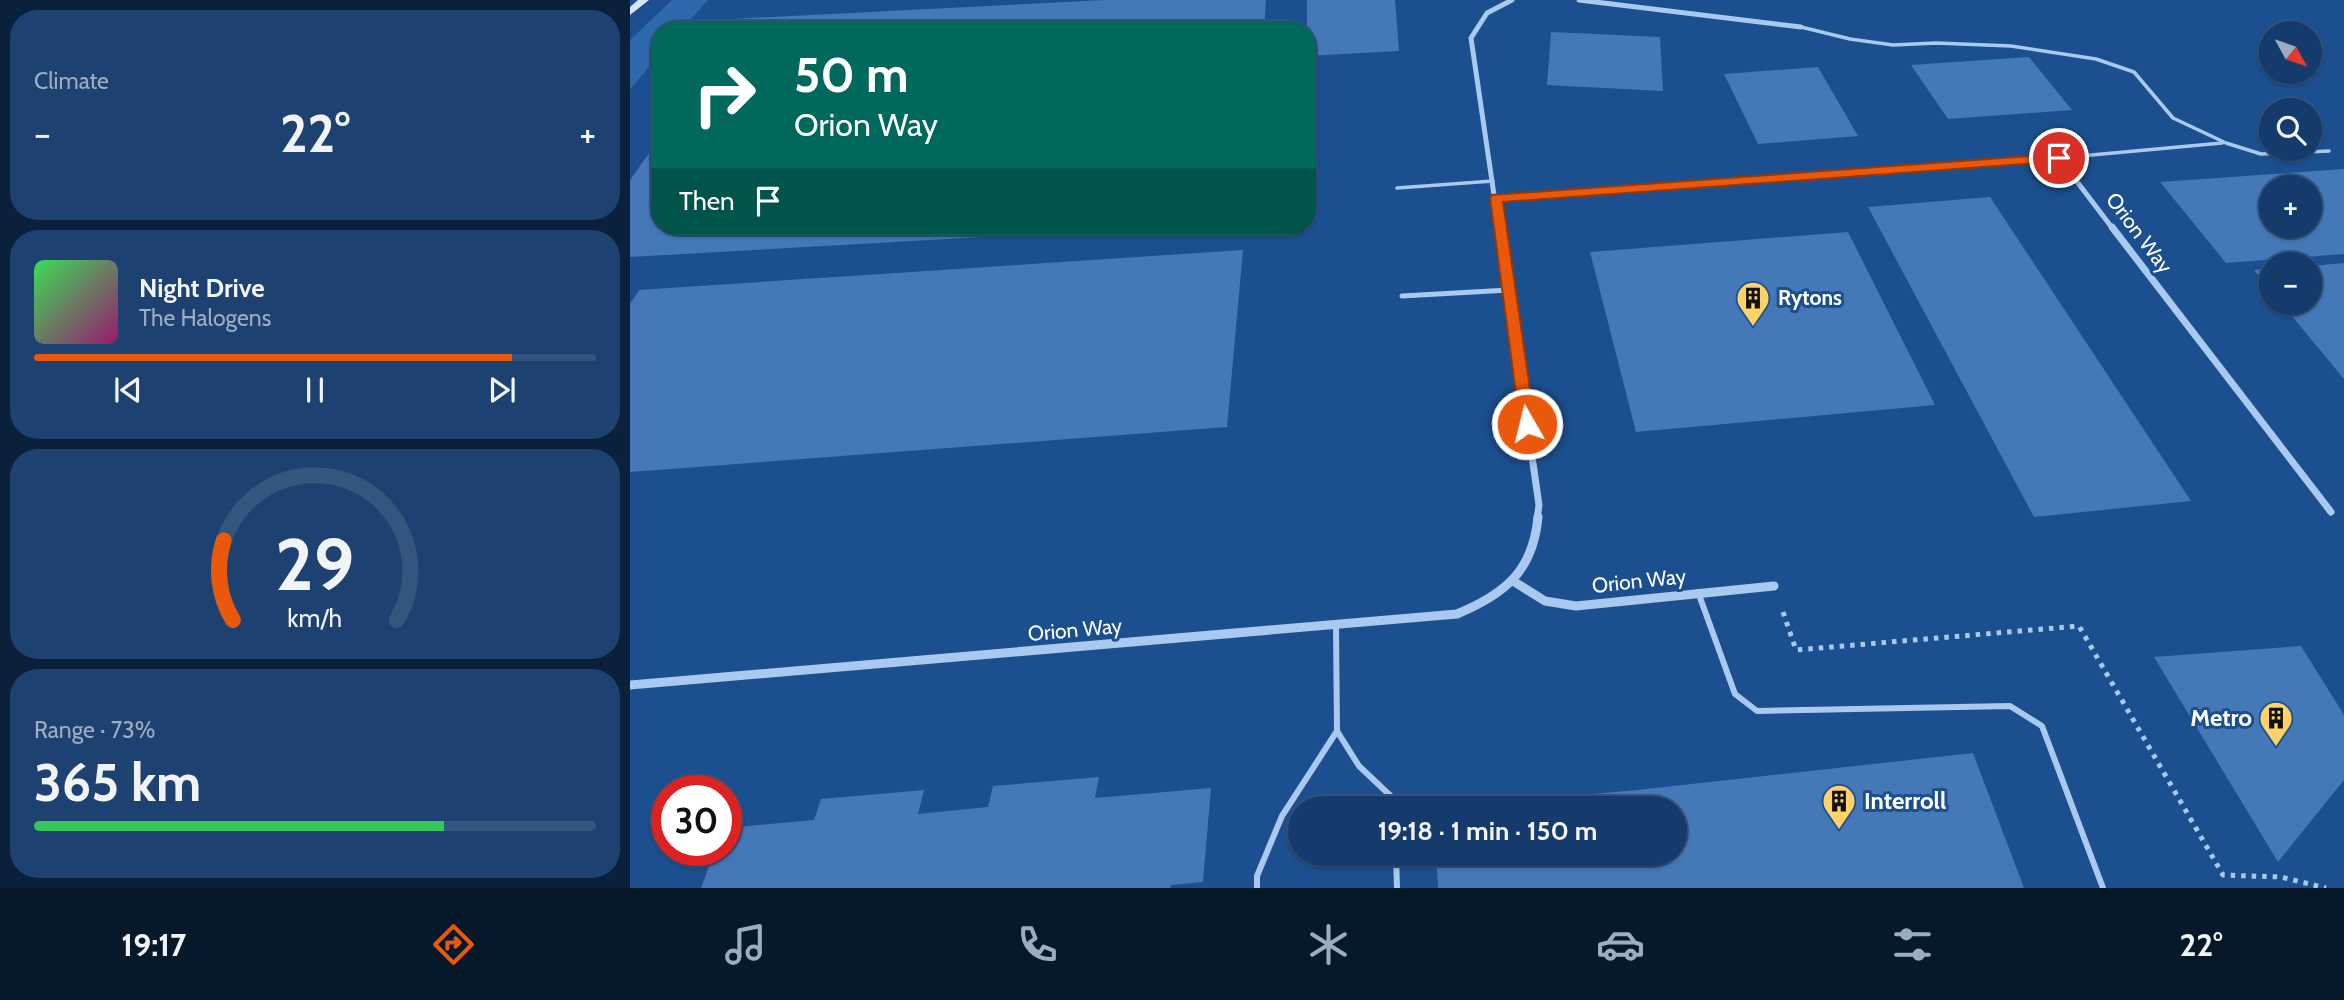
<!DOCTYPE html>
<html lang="en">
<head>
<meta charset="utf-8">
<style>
	:root { --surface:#143b6b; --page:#1d4271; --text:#f1f3f6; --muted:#9dadc1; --line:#33557e; --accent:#ea580c }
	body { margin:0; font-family:Cabin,sans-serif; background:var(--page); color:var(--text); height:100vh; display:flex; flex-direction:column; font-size:26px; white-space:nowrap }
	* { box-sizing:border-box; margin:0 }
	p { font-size:23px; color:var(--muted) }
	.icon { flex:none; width:38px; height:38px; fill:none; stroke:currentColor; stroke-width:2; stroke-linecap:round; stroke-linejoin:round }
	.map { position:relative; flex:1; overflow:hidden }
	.sheet { display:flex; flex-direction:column; gap:10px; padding:10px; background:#0b203b; width:630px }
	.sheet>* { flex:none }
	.hud { position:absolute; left:21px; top:21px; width:665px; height:214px; border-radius:28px; box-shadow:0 2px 5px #0004,0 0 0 2px var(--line); background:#00695c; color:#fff; overflow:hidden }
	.needle { width:46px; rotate:130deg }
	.buttons { position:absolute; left:1629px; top:21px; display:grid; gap:14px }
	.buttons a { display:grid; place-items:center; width:63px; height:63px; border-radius:50%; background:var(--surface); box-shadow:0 2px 5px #0004,0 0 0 2px var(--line); font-size:35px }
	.speed { position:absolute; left:21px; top:775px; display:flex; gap:14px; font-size:35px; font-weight:700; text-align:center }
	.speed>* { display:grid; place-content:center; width:91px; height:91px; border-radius:50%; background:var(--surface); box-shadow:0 2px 5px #0004,0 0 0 2px var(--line); line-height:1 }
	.speed .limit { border:10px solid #d22; background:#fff; color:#111 }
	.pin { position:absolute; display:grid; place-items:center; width:60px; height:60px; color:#fff; margin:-30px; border:4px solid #fff; border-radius:50%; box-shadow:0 2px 7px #0007 }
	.me { position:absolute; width:77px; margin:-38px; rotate:352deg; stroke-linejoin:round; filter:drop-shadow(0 0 5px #0008) }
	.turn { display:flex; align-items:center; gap:24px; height:147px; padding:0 28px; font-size:32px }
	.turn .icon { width:91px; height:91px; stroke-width:2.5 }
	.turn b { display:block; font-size:49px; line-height:60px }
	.then { display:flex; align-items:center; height:66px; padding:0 28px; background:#0003; gap:14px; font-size:26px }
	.big { font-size:52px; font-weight:700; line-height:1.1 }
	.sheet .tile { flex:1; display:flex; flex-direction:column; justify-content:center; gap:10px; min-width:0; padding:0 24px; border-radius:28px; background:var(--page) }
	.sheet .dial { align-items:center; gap:0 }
	.dial svg { height:182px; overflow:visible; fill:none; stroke:var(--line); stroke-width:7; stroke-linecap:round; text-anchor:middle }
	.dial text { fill:var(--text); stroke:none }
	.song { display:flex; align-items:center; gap:21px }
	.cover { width:84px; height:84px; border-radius:10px; background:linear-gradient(135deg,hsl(130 70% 55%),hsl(320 70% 35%)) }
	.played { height:7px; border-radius:4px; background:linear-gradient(90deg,var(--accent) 85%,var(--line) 85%) }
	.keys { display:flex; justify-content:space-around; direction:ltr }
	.heat { display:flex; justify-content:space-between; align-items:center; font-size:38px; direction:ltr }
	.charge { height:10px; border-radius:5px; background:linear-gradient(90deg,#34c759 73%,var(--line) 0) }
	.trip { position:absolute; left:658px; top:796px; width:399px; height:70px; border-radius:35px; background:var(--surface); box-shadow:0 2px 5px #0004,0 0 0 2px var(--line); font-weight:700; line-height:70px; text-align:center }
	.dock { display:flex; height:112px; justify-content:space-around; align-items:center; background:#08182b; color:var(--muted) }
	.dock .icon { width:49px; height:49px }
	.dock .current { color:var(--accent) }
	.dock b { font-size:32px; color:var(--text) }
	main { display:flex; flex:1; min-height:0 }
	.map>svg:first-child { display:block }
	.green { fill:#2e69ad }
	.building { fill:#4478b7; fill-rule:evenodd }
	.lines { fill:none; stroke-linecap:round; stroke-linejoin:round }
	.path { stroke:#a9c9ee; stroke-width:5; stroke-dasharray:4.5 6; stroke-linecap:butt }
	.lane-far2 { stroke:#a9c9ee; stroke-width:3.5 }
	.lane-far1 { stroke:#a9c9ee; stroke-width:5 }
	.lane { stroke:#a9c9ee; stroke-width:6 }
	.street-far2 { stroke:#a9c9ee; stroke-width:5 }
	.street-far1 { stroke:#a9c9ee; stroke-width:7 }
	.street { stroke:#a9c9ee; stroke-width:9 }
	.secondary { fill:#d6e6fa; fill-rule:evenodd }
	.route { fill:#ea580c; stroke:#983908; stroke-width:2 }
	.labels { text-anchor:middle; stroke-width:6; stroke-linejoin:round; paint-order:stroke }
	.street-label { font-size:21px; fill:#fff; stroke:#1b4f8f }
	.poi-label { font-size:21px; font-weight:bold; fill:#fff; stroke:#1b4f8f; text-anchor:start }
	.near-poi-label { font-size:24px; font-weight:bold; fill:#fff; stroke:#1b4f8f; text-anchor:end }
</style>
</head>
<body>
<main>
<section class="sheet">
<div class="tile"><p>Climate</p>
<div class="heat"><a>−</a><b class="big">22°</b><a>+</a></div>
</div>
<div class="tile">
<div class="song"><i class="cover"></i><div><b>Night Drive</b><p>The Halogens</p></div></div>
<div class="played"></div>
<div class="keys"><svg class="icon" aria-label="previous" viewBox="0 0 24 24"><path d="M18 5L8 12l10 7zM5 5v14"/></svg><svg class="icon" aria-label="pause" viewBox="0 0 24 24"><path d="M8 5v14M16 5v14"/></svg><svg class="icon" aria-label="next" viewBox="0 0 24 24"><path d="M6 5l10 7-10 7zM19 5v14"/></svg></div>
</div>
<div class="tile dial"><svg viewBox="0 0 100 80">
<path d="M14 69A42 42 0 1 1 86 69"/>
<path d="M14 69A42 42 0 0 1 10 34" stroke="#ea580c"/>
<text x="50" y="56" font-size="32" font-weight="700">29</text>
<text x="50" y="72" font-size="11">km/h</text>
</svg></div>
<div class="tile"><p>Range · 73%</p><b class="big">365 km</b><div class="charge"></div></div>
</section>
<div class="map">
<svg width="1714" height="888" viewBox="0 0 1714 888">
	<rect width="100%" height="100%" fill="#1b4f8f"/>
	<path class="green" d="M42,0H78L51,30H30V55L0,89V40Z"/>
	<path class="building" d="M474,0H636L634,30H95L102,19Z
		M677,0H765L769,51L677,56Z
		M921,32L1030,37L1033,91L917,85Z
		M1399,57L1442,110L1318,119L1281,65Z
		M1188,67L1228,136L1128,144L1094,74Z
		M30,138V226H493V229L0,257V180Z
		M1714,169V254L1596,263L1530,182ZM1642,187H1680V226H1642Z
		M1360,197L1561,501L1404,517L1238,207Z
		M1218,232L1305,405L1006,432L960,252Z
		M613,250L597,427L0,472V304L9,290Z
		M1714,263V379L1651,303H1680V266Z
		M1642,268V291L1624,270Z
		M1671,646L1714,715V780L1648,862L1524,657Z
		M1343,753L1394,888H808L806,854H1045V808L820,807L1007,790Z
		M469,777L465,798L581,788L573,882L541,885L540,888H71L85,850H96V828L184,820L191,799L294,790L288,814L358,807L363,786Z"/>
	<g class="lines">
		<path class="path" d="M1153,612L1166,650L1449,626L1593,875L1651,877L1696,888"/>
		<path class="lane-far2" d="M1171,27L1220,39L1263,45L1306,43L1381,46L1466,59L1504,72L1543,118L1596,143L1631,154L1699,151
			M1429,158L1592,143
			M767,188L863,181"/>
		<path class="lane-far1" d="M772,296L879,290"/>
		<path class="lane" d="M1068,592L1105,694L1127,711L1380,706L1412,726L1473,888
			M707,731L729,766L766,801V808
			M766,854L767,888
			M627,888V876L652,816L707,731L706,626"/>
		<path class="street-far2" d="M949,0L1171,27
			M866,198L1429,158L1483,229
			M869,229L841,38L857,13L882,0"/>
		<path class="street-far1" d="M869,227L909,505L907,519
			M1482,227L1701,512"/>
		<path class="street" d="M883,581L915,601L946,606L1144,586
			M0,685L827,614C875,594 903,571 908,517"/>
		<path class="secondary" d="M8,0H19L0,15V7Z"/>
	</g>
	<path class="route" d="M1429,154L1436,158L1434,161L873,202L905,424L897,430L890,424L860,198L862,195Z"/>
	<defs>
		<symbol id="building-pin" viewBox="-11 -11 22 30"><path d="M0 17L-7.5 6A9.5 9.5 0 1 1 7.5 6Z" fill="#ffd166" stroke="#1b4f8f"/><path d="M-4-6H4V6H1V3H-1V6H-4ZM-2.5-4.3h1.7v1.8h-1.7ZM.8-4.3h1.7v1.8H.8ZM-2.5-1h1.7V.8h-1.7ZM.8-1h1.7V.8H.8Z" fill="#111"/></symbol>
	</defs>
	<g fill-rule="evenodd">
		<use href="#building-pin" x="1104" y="279" width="38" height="52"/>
		<use href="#building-pin" x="1627" y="699" width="38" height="52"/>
		<use href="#building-pin" x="1190" y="782" width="38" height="52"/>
	</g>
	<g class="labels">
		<g class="street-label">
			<text transform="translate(1509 233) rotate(53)" y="7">Orion Way</text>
			<text transform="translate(1009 581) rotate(-6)" y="7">Orion Way</text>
			<text transform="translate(445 630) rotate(-5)" y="7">Orion Way</text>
		</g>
		<g class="poi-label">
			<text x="1148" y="305">Rytons</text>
		</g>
		<g class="near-poi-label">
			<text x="1622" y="726">Metro</text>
			<text x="1234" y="809" text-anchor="start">Interroll</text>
		</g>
	</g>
</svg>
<div class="buttons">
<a><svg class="needle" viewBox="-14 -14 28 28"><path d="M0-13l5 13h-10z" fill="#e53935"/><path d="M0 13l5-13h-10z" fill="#9dadc1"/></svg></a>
<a><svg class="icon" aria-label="search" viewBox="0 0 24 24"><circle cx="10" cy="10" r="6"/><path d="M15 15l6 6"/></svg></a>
<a>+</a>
<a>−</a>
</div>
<div class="speed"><div class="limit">30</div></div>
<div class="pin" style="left:1429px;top:158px;background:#d93025"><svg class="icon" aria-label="arrive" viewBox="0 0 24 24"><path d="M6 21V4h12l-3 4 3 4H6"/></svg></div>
<svg class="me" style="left:897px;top:424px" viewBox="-20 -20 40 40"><circle r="17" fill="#ea580c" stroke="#fff" stroke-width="3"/><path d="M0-11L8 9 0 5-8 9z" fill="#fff"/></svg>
<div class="trip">19:18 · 1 min · 150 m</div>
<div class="hud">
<div class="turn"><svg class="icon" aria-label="right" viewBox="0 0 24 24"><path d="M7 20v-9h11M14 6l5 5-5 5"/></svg><div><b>50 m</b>Orion Way</div></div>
<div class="then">Then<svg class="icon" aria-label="arrive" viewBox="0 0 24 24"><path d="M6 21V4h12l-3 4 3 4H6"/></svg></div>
</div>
</div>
</main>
<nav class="dock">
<b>19:17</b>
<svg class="icon current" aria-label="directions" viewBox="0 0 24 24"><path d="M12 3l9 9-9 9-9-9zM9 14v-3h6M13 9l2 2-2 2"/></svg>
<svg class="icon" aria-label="music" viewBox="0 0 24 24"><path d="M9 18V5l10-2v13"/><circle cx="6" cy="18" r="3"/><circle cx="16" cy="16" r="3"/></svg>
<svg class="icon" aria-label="phone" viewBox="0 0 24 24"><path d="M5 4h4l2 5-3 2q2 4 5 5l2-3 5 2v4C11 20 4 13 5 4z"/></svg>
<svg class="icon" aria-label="climate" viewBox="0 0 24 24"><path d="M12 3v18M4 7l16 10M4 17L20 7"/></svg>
<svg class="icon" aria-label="car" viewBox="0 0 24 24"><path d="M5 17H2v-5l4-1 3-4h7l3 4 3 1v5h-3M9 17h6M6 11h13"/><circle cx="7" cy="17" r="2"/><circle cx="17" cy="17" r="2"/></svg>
<svg class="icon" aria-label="filters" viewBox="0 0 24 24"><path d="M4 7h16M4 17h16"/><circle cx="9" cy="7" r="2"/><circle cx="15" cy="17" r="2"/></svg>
<b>22°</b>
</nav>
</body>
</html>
